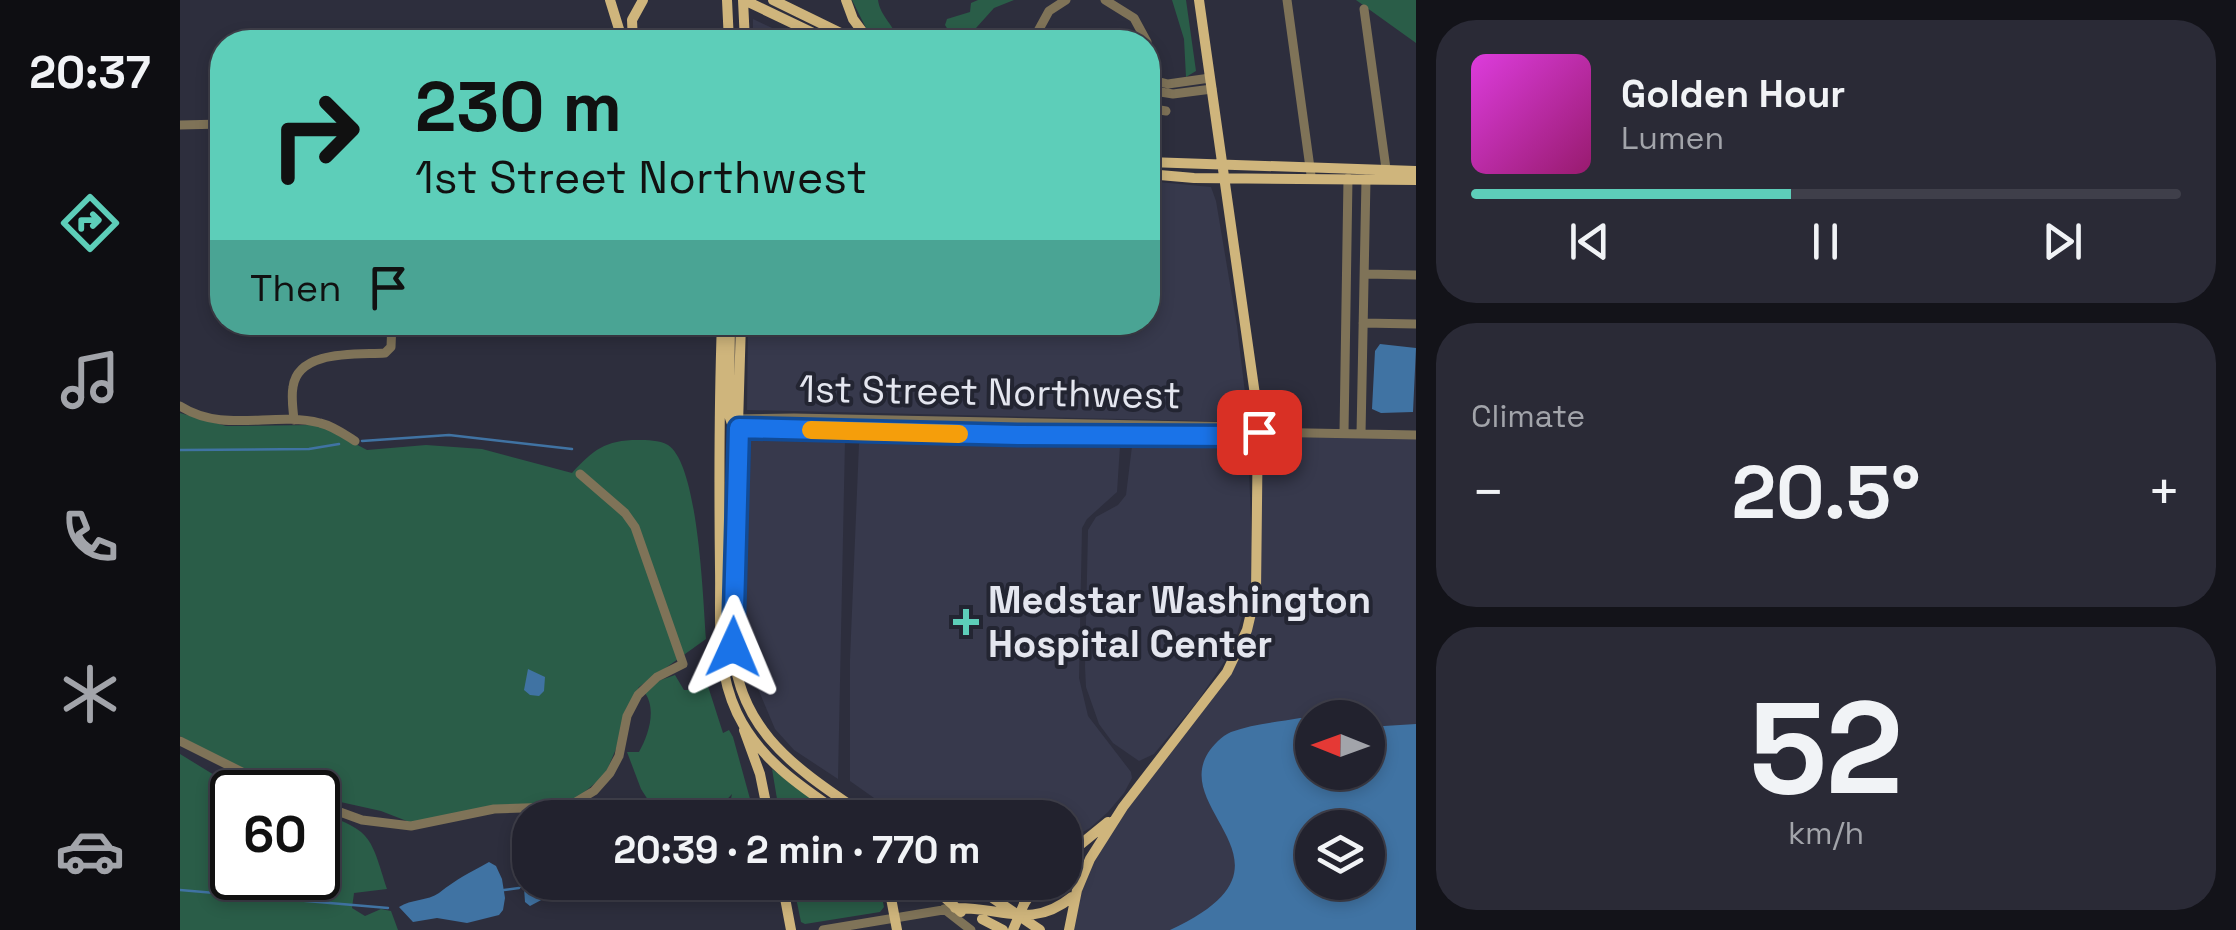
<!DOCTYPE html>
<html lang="en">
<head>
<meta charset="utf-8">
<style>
	:root { --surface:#22222e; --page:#2a2a36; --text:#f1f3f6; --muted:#a2a4aa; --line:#3f3f4a; --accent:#5dceb9 }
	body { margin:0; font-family:"Space Grotesk",sans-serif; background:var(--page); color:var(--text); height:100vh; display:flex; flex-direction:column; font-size:38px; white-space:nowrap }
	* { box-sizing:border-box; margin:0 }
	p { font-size:32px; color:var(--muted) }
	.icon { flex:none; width:55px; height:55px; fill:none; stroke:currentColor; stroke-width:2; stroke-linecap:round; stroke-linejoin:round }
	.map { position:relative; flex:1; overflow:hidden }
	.panel { display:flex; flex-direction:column; gap:20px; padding:20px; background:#131319; width:820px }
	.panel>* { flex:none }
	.banner { position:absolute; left:30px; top:30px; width:950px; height:305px; border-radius:40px; box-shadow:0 5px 15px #0003,0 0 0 2px var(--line); background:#5dceb9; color:#111; overflow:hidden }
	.needle { width:65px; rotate:271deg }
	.buttons { position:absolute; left:1115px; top:700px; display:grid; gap:20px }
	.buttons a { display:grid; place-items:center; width:90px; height:90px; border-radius:50%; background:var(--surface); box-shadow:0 5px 15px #0003,0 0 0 2px var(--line); font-size:50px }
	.speed { position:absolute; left:30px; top:770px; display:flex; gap:20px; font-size:50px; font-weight:700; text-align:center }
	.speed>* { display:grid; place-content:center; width:130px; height:130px; border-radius:50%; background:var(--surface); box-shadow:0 5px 15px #0003,0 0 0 2px var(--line); line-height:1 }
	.speed .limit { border:5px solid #111; border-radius:15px; background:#fff; color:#111 }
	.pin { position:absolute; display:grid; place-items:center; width:85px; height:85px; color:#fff; margin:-42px; border-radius:20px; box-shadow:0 5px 15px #0006 }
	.me { position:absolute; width:110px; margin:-55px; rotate:1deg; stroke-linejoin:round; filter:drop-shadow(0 0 8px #0008) }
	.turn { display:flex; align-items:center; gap:35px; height:210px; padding:0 40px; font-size:45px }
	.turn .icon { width:130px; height:130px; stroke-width:2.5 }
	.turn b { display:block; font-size:70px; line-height:85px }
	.then { display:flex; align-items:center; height:95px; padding:0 40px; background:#0003; gap:20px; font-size:38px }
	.big { font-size:75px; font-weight:700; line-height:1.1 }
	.panel .tile { flex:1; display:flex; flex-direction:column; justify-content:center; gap:15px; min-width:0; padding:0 35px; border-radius:40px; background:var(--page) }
	.panel .dial { align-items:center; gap:0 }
	.dial b { font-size:130px; line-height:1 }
	.song { display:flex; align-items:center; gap:30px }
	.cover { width:120px; height:120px; border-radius:15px; background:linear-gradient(135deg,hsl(300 70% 55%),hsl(320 70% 35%)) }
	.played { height:10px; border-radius:5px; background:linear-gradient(90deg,var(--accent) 45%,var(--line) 45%) }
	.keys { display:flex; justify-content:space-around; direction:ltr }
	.heat { display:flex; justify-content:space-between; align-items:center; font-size:55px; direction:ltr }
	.trip { position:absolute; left:332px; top:800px; width:570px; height:100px; border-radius:40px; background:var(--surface); box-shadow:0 5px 15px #0003,0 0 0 2px var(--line); font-weight:700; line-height:100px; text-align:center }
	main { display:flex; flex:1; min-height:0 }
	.dock { display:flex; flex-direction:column; width:180px; justify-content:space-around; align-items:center; background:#0e0e12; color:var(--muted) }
	.dock .icon { width:70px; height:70px }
	.dock .current { color:var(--accent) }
	.dock b { font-size:45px; color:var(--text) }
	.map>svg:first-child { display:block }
	.built { fill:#37394c; fill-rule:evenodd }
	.green { fill:#2a5d48 }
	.water { fill:#4073a3; fill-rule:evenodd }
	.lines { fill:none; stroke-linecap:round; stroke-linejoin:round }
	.stream { stroke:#4073a3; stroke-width:2.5 }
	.minor { stroke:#7f7358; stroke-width:9 }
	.major { stroke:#cfb57c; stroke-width:10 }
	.major-bridge { stroke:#cfb57c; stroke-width:10 }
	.route-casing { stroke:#114b97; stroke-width:25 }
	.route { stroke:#1a73e8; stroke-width:18 }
	.slow { stroke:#f59e0b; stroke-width:18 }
	.poi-dot { fill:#5dceb9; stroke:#232532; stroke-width:4 }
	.labels { text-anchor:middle; stroke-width:8; stroke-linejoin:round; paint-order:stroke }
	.street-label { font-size:38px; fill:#e4e6ef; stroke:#232532 }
	.poi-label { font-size:38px; font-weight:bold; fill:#e4e6ef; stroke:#232532; text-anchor:start }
</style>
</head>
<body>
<main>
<nav class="dock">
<b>20:37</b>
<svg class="icon current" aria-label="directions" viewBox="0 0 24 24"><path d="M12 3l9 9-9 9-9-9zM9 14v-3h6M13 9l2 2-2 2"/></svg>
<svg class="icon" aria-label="music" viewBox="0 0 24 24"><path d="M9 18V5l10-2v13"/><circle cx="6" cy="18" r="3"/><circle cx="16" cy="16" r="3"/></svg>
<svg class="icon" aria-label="phone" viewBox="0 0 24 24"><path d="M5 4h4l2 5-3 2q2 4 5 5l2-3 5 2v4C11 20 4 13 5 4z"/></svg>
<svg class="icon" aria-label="climate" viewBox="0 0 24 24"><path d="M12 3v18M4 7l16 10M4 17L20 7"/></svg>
<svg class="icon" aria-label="car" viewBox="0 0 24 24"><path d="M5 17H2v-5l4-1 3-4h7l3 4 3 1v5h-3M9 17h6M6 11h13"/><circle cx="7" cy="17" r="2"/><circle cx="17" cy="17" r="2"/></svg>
</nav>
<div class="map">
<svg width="1236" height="930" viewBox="0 0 1236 930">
	<rect width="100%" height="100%" fill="#2d2e3d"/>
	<path class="built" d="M573,19L622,42H573Z
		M968,181L1031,187L1036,201L1057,326L1068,418L1064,422L567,410L568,323L968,322Z
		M1079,432L1236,435V930H893L897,890L943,807L1040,683L1064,637L1078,577ZM1132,718H1188V772H1132ZM1132,828H1188V882H1132Z
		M573,433L661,436L665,440L658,779L614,750L595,729L571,672L565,618L568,441Z
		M686,436L935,440L940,446L937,492L907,519L902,528L899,678L908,716L951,772L952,778L944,793L928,812L910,828L885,842V818L721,817L670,781V659L679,444Z
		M953,438L1062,439L1068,442L1072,548L1071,584L1053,649L1017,702L974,754L959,761L933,743L919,724L906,687L905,667L908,530L916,517L938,505L946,495Z"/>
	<path class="green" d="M672,0H698C700,17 716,26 718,42H701L687,30Z
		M798,0H834L814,8L796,28L783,29L773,38L765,25L767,19L790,12L791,3Z
		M992,0H1006L1016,71L1006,77L1004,39Z
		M1176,0H1236V43Z
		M0,413L46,426L134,425L149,430L187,450L246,445L302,449L392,473C413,450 425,440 458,440C467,440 479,440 488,445C519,465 523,602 526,639L459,687L446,709L438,744L425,775L396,799L382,803L306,807L232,823L201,811L138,797V792C90,792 40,759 0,736Z
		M495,675L504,690H514L521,680H526L543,733L549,730L553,737L575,817H547L552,794C533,816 505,817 479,817L461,789L447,752H459C468,736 477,710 465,693L478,681Z
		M0,754L44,781L83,792H52V878H138V812C192,831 190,835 207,889L174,893L172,908L185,916L201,909L211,911L218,930H0Z
		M592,769L655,817H600Z
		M613,883H699L704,907L700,912L625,924L621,922Z"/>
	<path class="water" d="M1200,344L1236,348L1233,412L1201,413L1192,409L1195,351Z
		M348,669L365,677L364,691L359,696L350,695L344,690Z
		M1120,718H1132V772H1188V727L1236,724V930H990C1132,865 991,813 1028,753C1033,745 1042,736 1051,732C1072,724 1098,722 1120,718ZM1132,828H1188V882H1132Z
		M309,862L316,866L322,879L325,898L323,910L319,915L287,923L257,918L233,922L219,907C231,899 248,901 259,893C278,878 289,873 309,862Z
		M350,881V882L421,883L401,890H380L350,906L345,902L344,888H339Z"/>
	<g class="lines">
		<path class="stream" d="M182,441L269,435L392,449
			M0,450L129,449L159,444
			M0,890L208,908
			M324,890L339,888"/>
		<path class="minor" d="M925,0L954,18L967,42
			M1107,0L1131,175
			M1184,9L1207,176
			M852,42L869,11L886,0
			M968,79L988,84L1030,78
			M968,90L993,94L1032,89
			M968,108L986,111
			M0,125L42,124
			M1185,274L1236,275
			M1183,323L1236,324
			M0,406C44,434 93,411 140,423C153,426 164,434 175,441
			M551,419L614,418L1065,427L1079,432
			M114,420C113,409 111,397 113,387C118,349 178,355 205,353L211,347L212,322
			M559,428L838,435L1061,437L1079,432L1236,435
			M1164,433L1168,178
			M1181,434L1186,179
			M0,741L102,792
			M138,804L182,820L231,826L314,809L373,807L394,803L414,791L430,773L439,756L447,716L458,695L477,677L503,664L455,527L445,513L400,474
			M764,909L791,930
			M643,930L775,908"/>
		<path class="major" d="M430,0L443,42
			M547,0L549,42
			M563,0L565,42
			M564,0L652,42
			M593,0L679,42
			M666,0L673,19L690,42
			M453,42L452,20L463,0
			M968,162L1236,171
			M968,174L1014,178L1236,180
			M542,322C539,405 539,486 540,569C541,618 535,667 557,713C580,761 624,789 667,818
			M550,322L549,415L552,424L559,428
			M561,322L552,631C552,730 617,769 689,818
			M564,730L580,774L589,818
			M885,857L928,822
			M602,882L611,930
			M708,882L717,930
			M747,882L781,912
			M789,882L860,930
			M844,904L858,882
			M775,908C823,907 851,930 892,897
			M802,919L823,930
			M889,930L897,890L910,859L943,807L1047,672L1067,630L1076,592L1078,416L1019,0"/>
		<path class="major-bridge" d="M833,930L844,904"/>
	</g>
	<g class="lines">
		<defs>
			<path id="route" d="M553,647L559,428L838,435L1061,436L1079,432"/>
		</defs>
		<use href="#route" class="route-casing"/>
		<use href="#route" class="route"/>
		<path class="slow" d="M631,430L779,434"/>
	</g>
	<path class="poi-dot" d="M781 607h10v10h10v10h-10v10h-10v-10h-10v-10h10z"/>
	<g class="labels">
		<g class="street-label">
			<text transform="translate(810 392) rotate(1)" y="13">1st Street Northwest</text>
		</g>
		<g class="poi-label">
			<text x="808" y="613">Medstar Washington<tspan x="808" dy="44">Hospital Center</tspan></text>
		</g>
	</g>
</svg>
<div class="buttons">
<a><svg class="needle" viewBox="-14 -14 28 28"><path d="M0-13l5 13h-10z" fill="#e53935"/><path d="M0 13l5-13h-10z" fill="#a2a4aa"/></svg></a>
<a><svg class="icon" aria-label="layers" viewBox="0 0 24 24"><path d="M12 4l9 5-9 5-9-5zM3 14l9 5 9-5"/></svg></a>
</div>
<div class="speed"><div class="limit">60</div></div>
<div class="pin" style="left:1079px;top:432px;background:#d93025"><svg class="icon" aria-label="arrive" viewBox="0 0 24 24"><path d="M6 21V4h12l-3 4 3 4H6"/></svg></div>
<svg class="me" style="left:553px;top:647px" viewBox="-20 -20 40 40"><path d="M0-17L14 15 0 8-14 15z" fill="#1a73e8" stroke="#fff" stroke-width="4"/></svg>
<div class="trip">20:39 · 2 min · 770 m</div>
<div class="banner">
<div class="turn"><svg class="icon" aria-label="right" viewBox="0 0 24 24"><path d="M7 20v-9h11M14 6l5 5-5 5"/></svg><div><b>230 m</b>1st Street Northwest</div></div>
<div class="then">Then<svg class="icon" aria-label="arrive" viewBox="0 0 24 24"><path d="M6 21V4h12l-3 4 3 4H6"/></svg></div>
</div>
</div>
<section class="panel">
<div class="tile">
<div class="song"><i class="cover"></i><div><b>Golden Hour</b><p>Lumen</p></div></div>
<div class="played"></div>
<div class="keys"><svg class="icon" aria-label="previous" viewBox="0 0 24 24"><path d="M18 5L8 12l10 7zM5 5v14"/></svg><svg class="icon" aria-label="pause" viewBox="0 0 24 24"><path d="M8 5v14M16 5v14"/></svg><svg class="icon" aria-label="next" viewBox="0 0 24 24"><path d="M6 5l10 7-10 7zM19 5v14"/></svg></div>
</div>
<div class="tile"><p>Climate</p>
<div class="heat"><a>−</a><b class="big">20.5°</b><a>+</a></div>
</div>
<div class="tile dial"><b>52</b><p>km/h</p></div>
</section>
</main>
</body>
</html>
